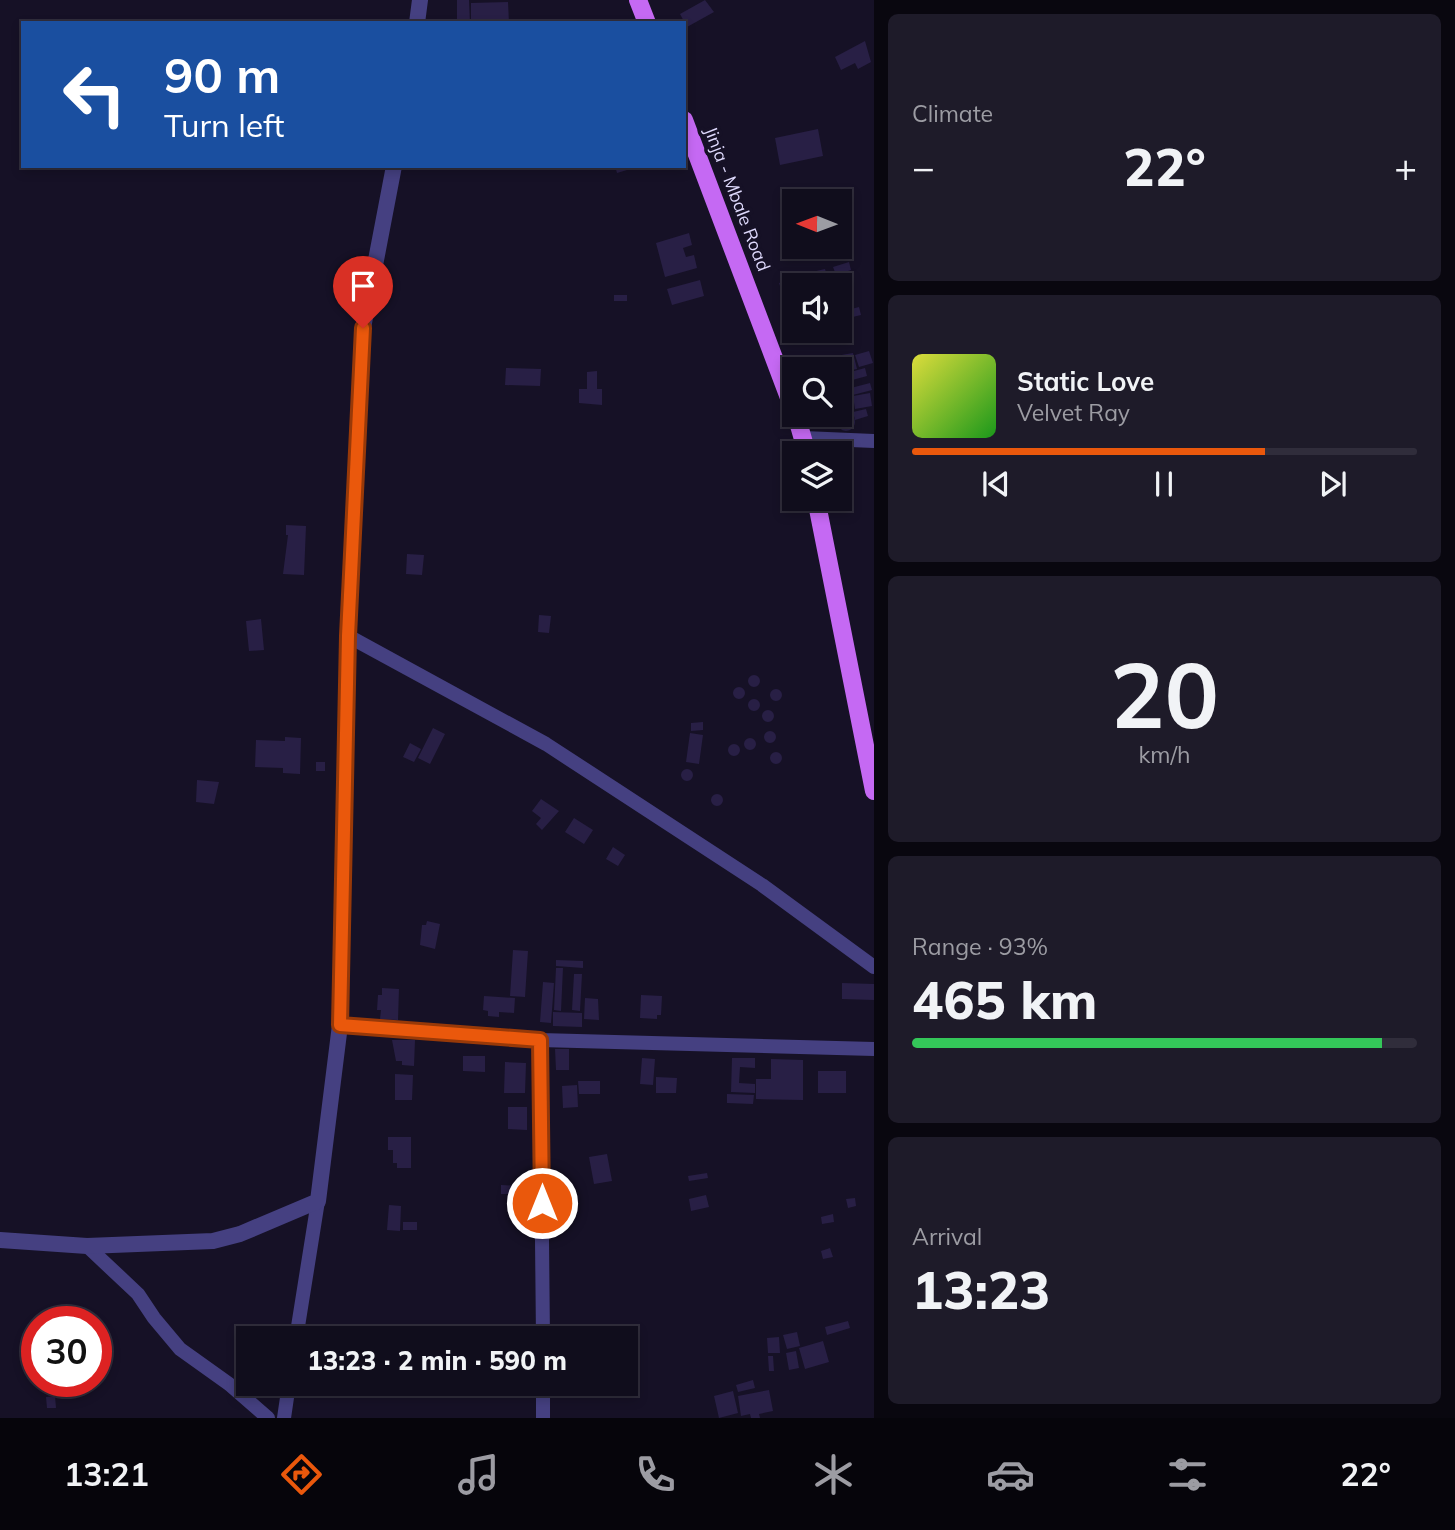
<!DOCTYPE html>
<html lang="en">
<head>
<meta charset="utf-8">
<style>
	:root { --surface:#100d1c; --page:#1e1b29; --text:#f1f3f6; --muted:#9c9ca3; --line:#302d3b; --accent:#ea580c }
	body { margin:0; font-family:Mulish,sans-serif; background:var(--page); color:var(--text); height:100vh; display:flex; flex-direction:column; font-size:26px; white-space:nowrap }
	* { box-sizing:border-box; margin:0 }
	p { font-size:23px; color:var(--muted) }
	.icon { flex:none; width:38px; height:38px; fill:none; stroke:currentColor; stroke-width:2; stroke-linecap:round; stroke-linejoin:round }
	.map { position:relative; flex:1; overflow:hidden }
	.sheet { display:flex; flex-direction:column; gap:14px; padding:14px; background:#09070f; width:581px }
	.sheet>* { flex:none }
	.top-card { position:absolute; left:21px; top:21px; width:665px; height:147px; border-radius:0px; box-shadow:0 4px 10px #0003,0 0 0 2px var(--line); background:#1a4fa0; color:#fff; overflow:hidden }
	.needle { width:46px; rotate:271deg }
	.tools { position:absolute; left:782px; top:189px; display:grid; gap:14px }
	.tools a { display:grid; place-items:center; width:70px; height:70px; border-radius:0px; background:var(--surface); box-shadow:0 4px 10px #0003,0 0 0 2px var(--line); font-size:35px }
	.speed { position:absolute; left:21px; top:1306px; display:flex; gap:14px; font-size:35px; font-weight:700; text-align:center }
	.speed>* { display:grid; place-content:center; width:91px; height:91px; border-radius:50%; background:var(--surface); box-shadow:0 4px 10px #0003,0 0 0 2px var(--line); line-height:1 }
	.speed .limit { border:10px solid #d22; background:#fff; color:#111 }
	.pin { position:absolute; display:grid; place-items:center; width:60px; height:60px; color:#fff; margin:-72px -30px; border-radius:50% 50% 50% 0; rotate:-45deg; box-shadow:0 0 7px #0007 }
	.pin .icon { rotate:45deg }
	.me { position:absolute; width:77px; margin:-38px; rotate:0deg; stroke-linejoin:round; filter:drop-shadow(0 0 5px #0008) }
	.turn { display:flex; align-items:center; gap:24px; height:147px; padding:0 28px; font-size:32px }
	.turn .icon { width:91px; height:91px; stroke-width:2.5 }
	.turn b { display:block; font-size:49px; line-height:60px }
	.big { font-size:52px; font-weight:800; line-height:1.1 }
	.sheet .tile { flex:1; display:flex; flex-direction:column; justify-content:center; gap:10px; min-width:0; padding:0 24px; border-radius:10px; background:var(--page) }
	.sheet .dial { align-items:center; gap:0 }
	.dial b { font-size:91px; line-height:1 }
	.song { display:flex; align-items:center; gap:21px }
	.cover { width:84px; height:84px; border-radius:10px; background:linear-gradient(135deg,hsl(60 70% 55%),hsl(120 70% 35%)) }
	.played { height:7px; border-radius:4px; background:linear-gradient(90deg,var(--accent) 70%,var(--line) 70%) }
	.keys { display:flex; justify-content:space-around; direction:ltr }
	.heat { display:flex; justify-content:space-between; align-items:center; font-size:38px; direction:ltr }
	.charge { height:10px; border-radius:5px; background:linear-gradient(90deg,#34c759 93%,var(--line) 0) }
	.trip { position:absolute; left:236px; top:1326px; width:402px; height:70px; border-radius:0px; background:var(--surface); box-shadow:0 4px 10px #0003,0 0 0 2px var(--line); font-weight:800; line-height:70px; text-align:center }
	.menu { display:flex; height:112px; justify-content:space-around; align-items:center; background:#06050b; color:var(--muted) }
	.menu .icon { width:49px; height:49px }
	.menu .active { color:var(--accent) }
	.menu b { font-size:32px; color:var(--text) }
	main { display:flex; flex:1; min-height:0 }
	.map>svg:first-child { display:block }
	.building { fill:#281f45 }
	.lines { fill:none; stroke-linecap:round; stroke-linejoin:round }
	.minor { stroke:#454081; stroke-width:14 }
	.tertiary { stroke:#454081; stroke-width:16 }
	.primary { stroke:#c569f3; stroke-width:18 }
	.route-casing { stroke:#983908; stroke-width:18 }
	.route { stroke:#ea580c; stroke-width:12 }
	.labels { text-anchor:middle; stroke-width:7; stroke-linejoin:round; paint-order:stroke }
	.street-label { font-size:18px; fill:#ded9fc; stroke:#161126 }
</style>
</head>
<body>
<main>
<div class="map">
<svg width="874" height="1418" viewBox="0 0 874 1418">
	<rect width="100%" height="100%" fill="#161126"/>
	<path class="building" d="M457,0H469L470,23H457Z
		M705,0L714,12L687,27L680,14Z
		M508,2L509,23H471V3Z
		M865,41L871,62L858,69L855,63L841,70L835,57Z
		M818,129L823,156L780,165L775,138Z
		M615,166H637V167L617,173Z
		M790,201L794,215L788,217L782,205Z
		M689,233L692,245L683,248L686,257L694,255L697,268L665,277L656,243Z
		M849,262L851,270L836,275L833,267Z
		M825,269L828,280L802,285L799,275Z
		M797,277L799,285H794V308L788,310L779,283Z
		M842,277L848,293L840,295V285H832L830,281Z
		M700,280L704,296L672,305L667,289Z
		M614,295H627V301H614Z
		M859,307L861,315L840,320V312Z
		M869,351L873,363L859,367L855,355Z
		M853,353L857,369L840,372V369H821L819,359Z
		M506,368L541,369L540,386L505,385Z
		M865,368L867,376L845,382L843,374Z
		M597,371V389H602V405L579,403V389H587V372Z
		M841,372L847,396L840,398V373Z
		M870,383L872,390L849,396L847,389Z
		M870,393L872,406L855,409L853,396Z
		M851,398L853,409L840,413V401Z
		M866,409L868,416L855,420L853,412Z
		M837 422a9 9 0 1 1 18 0a9 9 0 1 1-18 0Z
		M286,525L306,526L304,575L283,574L288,535H286Z
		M407,554L424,555L422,575L406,574Z
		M539,615L551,616L549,633L538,632Z
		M261,619L264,650L249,651L246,621Z
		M748 681a6 6 0 1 1 12 0a6 6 0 1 1-12 0Z
		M733 693a6 6 0 1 1 12 0a6 6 0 1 1-12 0Z
		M770 695a6 6 0 1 1 12 0a6 6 0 1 1-12 0Z
		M748 705a6 6 0 1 1 12 0a6 6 0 1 1-12 0Z
		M762 716a6 6 0 1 1 12 0a6 6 0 1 1-12 0Z
		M703,722V730L691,731V723Z
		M433,728L445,734L430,764L418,758Z
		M764 737a6 6 0 1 1 12 0a6 6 0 1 1-12 0Z
		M690,733L703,735L699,764L686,762Z
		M285,737L301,738L300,774L283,773V768L255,767L256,740L285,741Z
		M744 744a6 6 0 1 1 12 0a6 6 0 1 1-12 0Z
		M410,743L421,749L414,762L403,757Z
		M728 750a6 6 0 1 1 12 0a6 6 0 1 1-12 0Z
		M770 758a6 6 0 1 1 12 0a6 6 0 1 1-12 0Z
		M316,762H325V771H316Z
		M681 775a6 6 0 1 1 12 0a6 6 0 1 1-12 0Z
		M197,780L219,782L214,804L196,802Z
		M711 800a6 6 0 1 1 12 0a6 6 0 1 1-12 0Z
		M541,799L559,811L542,830L536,824L541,818L532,811Z
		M574,818L593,830L584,844L565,832Z
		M613,847L625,855L618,866L606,859Z
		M427,921L440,924L435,949L420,945L422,925H426Z
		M513,950L528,951L525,997L510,996Z
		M556,960L583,961V968L556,966Z
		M556,968H563L561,1011L554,1010Z
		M574,974H582L580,1011L572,1010Z
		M543,982L554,983L551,1023L540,1022Z
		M842,983L874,984V1000L842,999Z
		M382,988L399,989L398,1020L380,1019L381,1010H377L378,995H382Z
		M641,995L662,996L661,1015H657V1019L640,1018Z
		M484,996L515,998L514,1013L499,1012V1017L488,1016V1011L483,1010Z
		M585,998L598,999L599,1020L584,1019Z
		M553,1012L582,1013V1027L553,1026Z
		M392,1040H415L414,1066L402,1065V1061H396Z
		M555,1049H569V1070H556Z
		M463,1056H485V1072L463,1071Z
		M642,1058L655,1059L653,1085L640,1084Z
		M732,1058H755V1068L740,1067L739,1083L755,1084V1093L731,1092Z
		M771,1059L803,1060V1100L756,1099V1079H771Z
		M505,1062L526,1063L525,1093H504Z
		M818,1071H846V1093H818Z
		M395,1074L413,1075L412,1100H395Z
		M656,1077L677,1078L676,1093H656Z
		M578,1081H600V1094H579Z
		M577,1085L578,1107L563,1108L562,1086Z
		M727,1094L754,1095L753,1104L727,1103Z
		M508,1107H527V1130L508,1129Z
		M388,1137H411V1168H397V1163H393V1150H388Z
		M607,1154L612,1181L594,1184L589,1157Z
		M707,1173L708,1178L689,1181L688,1176Z
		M501,1185L523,1186V1194H501Z
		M706,1195L709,1207L691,1211L689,1199Z
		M855,1198L856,1206L848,1208L846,1199Z
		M389,1205L401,1206L400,1231L387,1230Z
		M833,1214L834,1222L822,1224L821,1217Z
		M403,1222H417V1230H403Z
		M830,1248L833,1257L823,1259L821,1251Z
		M848,1321L850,1328L827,1335L825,1327Z
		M797,1332L800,1346L787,1349L783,1335Z
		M779,1337L780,1353H768L767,1338Z
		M823,1341L829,1362L805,1369L799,1348Z
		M796,1351L799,1368L789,1370L786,1353Z
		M768,1356H773L774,1371H769Z
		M753,1380L755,1388L738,1392L736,1385Z
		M769,1390L773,1411L759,1414L760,1418H751L750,1414L741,1416L738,1396Z
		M733,1391L738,1413L719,1418L714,1396Z
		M55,1396L56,1408H47L46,1397Z"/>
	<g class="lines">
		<path class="minor" d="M804,438L874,441
			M348,636L546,744L762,885L874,967
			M340,1025L540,1040L874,1049
			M540,1040L543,1339
			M87,1246L138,1294L154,1318L180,1349L229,1384L268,1418
			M296,1339L318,1201
			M284,1418L289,1384
			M543,1418V1384"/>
		<path class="tertiary" d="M417,23L420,0
			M0,1240L87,1246L213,1241L240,1234L318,1201L340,1025L348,636L363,328L394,166"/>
		<path class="primary" d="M638,0L647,23
			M684,120L794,411
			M796,415L807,453
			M816,499L874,791"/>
	</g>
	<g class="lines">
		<defs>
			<path id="route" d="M363,328L348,636L340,1025L540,1040L542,1203"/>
		</defs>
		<use href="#route" class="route-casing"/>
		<use href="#route" class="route"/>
	</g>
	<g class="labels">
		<g class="street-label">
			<text transform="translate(737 199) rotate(69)" y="6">Jinja - Mbale Road</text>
		</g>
	</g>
</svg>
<div class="tools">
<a><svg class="needle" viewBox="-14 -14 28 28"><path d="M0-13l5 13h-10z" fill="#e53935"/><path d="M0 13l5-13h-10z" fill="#9c9ca3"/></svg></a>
<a><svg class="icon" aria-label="sound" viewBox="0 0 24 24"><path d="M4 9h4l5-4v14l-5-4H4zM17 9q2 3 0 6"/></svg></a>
<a><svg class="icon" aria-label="search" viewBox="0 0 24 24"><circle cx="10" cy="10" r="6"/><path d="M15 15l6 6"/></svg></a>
<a><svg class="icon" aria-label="layers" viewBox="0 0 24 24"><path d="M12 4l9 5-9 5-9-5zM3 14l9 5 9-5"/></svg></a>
</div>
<div class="speed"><div class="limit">30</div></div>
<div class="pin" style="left:363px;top:328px;background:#d93025"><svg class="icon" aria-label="arrive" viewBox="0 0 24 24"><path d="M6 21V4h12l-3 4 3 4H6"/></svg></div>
<svg class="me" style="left:542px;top:1203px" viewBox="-20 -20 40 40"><circle r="17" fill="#ea580c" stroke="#fff" stroke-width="3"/><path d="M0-11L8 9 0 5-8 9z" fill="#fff"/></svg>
<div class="trip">13:23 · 2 min · 590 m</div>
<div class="top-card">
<div class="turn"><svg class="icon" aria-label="left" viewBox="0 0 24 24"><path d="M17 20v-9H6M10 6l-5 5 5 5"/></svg><div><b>90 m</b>Turn left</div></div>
</div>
</div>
<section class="sheet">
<div class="tile"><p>Climate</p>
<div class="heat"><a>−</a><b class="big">22°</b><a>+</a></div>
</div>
<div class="tile">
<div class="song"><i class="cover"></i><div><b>Static Love</b><p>Velvet Ray</p></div></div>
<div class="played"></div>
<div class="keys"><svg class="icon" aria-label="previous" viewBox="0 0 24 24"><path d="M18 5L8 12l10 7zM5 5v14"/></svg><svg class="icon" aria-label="pause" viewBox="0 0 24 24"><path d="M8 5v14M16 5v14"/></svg><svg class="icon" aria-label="next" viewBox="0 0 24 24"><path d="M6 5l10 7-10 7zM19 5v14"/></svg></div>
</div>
<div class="tile dial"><b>20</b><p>km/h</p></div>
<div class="tile"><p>Range · 93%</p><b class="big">465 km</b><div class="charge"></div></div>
<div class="tile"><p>Arrival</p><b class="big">13:23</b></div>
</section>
</main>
<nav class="menu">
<b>13:21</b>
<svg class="icon active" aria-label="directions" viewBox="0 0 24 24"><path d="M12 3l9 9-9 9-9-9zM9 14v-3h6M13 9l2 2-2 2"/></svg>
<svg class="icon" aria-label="music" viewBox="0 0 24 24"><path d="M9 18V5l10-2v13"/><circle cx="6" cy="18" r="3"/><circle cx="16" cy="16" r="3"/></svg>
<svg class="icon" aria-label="phone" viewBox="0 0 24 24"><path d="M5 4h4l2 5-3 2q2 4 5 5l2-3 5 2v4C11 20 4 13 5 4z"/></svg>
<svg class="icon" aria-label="climate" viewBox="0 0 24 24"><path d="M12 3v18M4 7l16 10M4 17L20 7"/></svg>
<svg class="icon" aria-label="car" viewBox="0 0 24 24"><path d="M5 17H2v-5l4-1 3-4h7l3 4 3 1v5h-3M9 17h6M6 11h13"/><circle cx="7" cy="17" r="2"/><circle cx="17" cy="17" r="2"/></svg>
<svg class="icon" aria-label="filters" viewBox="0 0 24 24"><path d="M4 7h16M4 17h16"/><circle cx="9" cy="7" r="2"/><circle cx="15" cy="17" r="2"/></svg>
<b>22°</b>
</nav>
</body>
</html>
